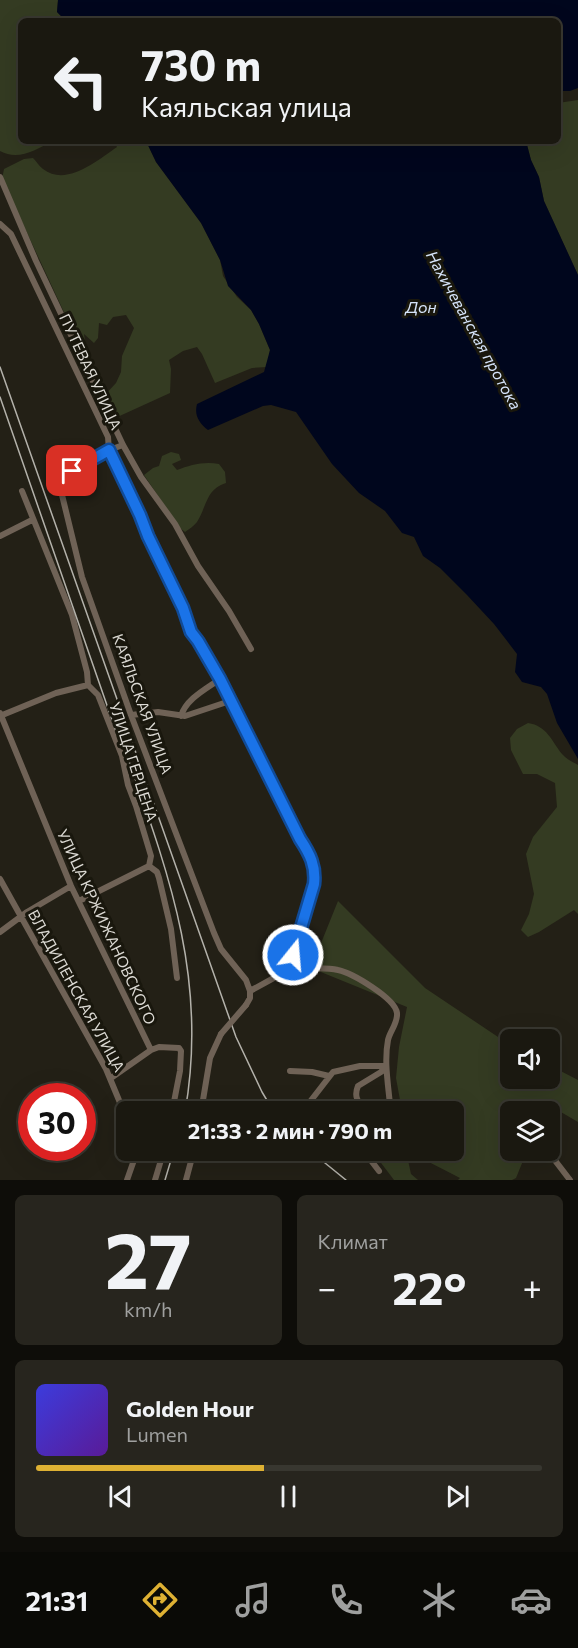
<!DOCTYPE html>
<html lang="ru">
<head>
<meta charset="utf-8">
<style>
	:root { --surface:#1a1810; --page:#27251e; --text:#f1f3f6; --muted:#9fa09f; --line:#383730; --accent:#deb133 }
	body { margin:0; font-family:Commissioner,sans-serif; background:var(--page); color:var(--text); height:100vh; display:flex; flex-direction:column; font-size:22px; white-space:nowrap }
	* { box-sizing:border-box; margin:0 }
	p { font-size:20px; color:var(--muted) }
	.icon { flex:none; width:33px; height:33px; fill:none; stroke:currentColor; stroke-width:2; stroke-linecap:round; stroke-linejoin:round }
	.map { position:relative; height:1180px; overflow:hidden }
	.side { display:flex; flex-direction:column; gap:15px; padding:15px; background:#0e0d09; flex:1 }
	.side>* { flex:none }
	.guide { position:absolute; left:18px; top:18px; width:543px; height:126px; border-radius:9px; box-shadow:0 6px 24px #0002,0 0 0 2px var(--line); background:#1a1810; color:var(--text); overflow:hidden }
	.controls { position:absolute; left:500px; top:1029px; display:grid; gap:12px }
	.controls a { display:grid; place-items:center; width:60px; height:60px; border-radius:9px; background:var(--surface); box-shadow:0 6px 24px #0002,0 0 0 2px var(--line); font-size:30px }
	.speed { position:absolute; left:18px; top:1083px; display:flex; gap:12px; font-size:30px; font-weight:700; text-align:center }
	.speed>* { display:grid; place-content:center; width:78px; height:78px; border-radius:50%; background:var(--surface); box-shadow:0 6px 24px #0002,0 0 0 2px var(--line); line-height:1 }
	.speed .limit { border:9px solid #d22; background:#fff; color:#111 }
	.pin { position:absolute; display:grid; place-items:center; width:51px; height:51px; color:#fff; margin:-26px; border-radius:12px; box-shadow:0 3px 9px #0006 }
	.me { position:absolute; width:66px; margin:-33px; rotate:17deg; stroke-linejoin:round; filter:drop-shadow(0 0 4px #0008) }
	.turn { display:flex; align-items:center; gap:21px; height:126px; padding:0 24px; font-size:27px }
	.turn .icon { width:78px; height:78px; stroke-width:2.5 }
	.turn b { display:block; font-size:42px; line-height:51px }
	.big { font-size:45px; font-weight:700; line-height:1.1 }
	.side .card { flex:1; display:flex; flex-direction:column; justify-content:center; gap:9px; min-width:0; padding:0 21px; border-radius:9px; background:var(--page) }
	.side .dial { align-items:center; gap:0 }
	.dial b { font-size:78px; line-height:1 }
	.song { display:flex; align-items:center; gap:18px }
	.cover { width:72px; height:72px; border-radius:9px; background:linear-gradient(135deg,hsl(240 70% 55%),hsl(270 70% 35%)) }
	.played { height:6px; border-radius:3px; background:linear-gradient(90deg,var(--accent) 45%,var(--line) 45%) }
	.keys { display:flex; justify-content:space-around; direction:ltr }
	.heat { display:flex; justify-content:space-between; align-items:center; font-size:33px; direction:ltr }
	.side .tiles { flex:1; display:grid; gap:15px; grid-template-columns:1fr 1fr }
	.card:last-child { grid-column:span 2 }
	.trip { position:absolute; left:116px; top:1101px; width:348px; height:60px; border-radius:9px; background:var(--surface); box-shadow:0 6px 24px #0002,0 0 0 2px var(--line); font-weight:700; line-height:60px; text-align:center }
	.tab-bar { display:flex; height:96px; justify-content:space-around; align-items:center; background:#0a0a06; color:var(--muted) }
	.tab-bar .icon { width:42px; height:42px }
	.tab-bar .current { color:var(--accent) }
	.tab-bar b { font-size:27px; color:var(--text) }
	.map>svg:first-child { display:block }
	.green { fill:#343b22 }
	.water { fill:#00061d }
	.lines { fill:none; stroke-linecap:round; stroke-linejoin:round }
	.minor { stroke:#6f6256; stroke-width:6 }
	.rail { stroke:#b4b2ab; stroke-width:1.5 }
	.minor-bridge { stroke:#6f6256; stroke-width:6 }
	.route-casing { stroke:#114b97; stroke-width:15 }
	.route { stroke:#1a73e8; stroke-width:10 }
	.labels { text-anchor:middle; stroke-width:6; stroke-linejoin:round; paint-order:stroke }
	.street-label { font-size:15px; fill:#dcdad4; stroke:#19170d }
	.water-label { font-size:16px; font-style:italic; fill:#d6e4fa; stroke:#19170d }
</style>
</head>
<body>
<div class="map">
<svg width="578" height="1180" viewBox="0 0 578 1180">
	<rect width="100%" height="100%" fill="#232016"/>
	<path class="green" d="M0,0H58L57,12L66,21H21V141H52C36,150 18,161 0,151Z
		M578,100V275L544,201L539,177L531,160L526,141H558V103Z
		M114,141H146L156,162L201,223L220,260L223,276L237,297L251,310L259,324L270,350L267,367L252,368L215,383L202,354L197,347L183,351L169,360L171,369L170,393L113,419L103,397L116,383L121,372L122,356L134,328L126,315L113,317L107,325L99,323L98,338L94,343L84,334L87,355L83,353L2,179L4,169L24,159L33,158C36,161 39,166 43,169C66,187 97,161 117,147Z
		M171,452L179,454L181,460L172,464L177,470C190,465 204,461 219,464L225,472L226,483C206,489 207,506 197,522C194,526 189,529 185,532L180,528L144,475L153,468L159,466L162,456Z
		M528,723C547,726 551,740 562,754C566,759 573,762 578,765V914L574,910L539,932L528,937L521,930L529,914L534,894L526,854L533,837L557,807L555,783L537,774H523L511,750L510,738L517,729Z
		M338,901L425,988L510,1045V1078H549V1065L578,1080V1122L554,1108L527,1109L513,1106L508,1117L510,1150L527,1151L516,1178L512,1180H458L460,1178L425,1160L418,1151L453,1150V1112L402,1111L396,1078L399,1047L407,1007L311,968Z
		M372,1151H406L411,1174L418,1180H394Z"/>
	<path class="water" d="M58,0H578V88L570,91H558V21H66L57,12Z
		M146,141H526L531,160L539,177L544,201L578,275V759L557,723L547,694L541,687L522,682L515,672L517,654L494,624L467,595L440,568L423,556L414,537L402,533L385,511L359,493L332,464L296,412L271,405L263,406L208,430C199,423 194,415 197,404L264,372L270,350L259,324L251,310L228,286L220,260L201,223L156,162Z"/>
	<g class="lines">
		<path class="minor" d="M0,177L36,261L123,445L141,477L175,524L198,566L229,611L251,649
			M0,224L11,234L108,437L109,450L140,515L148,536L183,608L191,632L198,641L220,679L313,862C317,885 309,906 301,927C298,938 292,948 294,960
			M123,445C102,452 78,465 62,481V495L82,577L131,715L214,933L221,949L246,980L250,991
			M22,491L72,615L87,672L88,685L98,695L122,756L128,785L136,806L151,856L149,866L157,872L159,878L171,929L177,978
			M0,536L32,520
			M0,713L71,886L151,1050
			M131,715L158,712L185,716L230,701
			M0,716L56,693L88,685
			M181,716C186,699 206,689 220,679
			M0,879L106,1069L126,1117
			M79,901L149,866
			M0,932L27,912L71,886
			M291 965a6 6 0 1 1 12 0a6 6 0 1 1-12 0Z
			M302,968C314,969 326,967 338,970C352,973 395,998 397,1013C398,1023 390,1031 388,1040C384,1061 388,1083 390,1105
			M246,1005L250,998V991L281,974L295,970
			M290,1071L312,1072L329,1076
			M111,1078L151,1050L159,1047L179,1048L181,1051L180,1071L172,1112
			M201,1112L210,1058L221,1034
			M302,1112L333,1072L360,1066H386
			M367,1112C359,1103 353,1098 358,1086L381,1072L386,1066
			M363,1150L379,1171
			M547,1150L570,1180
			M127,1180L134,1160V1150
			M155,1180L164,1150
			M186,1180L194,1150"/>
		<path class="rail" d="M0,367L236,1037L262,1092L274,1112
			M0,397L118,737
			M118,730C163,859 210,971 185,1112
			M309,1150L346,1180
			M165,1180L174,1150"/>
		<path class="minor-bridge" d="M221,1034L246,1005"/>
	</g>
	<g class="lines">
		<defs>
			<path id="route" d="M72,471L109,450L140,515L148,536L183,608L191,632L198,641L220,679L300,839C310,854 316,866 314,884L293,955"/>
		</defs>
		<use href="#route" class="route-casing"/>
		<use href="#route" class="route"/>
	</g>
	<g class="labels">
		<g class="street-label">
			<text transform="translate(90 372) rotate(65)" y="5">ПУТЕВАЯ УЛИЦА</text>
			<text transform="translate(142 704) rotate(70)" y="5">КАЯЛЬСКАЯ УЛИЦА</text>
			<text transform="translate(133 762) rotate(72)" y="5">УЛИЦА ГЕРЦЕНА</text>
			<text transform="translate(106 927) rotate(65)" y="5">УЛИЦА КРЖИЖАНОВСКОГО</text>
			<text transform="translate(76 991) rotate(61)" y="5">ВЛАДИЛЕНСКАЯ УЛИЦА</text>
		</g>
		<g class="water-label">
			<text x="421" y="313">Дон</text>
			<text transform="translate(474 330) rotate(61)" y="6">Нахичеванская протока</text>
		</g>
	</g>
</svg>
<div class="controls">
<a><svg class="icon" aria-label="sound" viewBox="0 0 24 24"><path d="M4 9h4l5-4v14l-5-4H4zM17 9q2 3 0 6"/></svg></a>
<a><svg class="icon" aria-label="layers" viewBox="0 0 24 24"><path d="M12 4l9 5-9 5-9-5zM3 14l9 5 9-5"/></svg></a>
</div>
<div class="speed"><div class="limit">30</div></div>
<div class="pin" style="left:72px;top:471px;background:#d93025"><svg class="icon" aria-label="arrive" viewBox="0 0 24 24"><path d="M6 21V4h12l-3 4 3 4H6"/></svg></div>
<svg class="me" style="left:293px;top:955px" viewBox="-20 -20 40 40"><circle r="17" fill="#1a73e8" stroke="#fff" stroke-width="3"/><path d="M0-11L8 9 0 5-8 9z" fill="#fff"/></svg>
<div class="trip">21:33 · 2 мин · 790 m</div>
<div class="guide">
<div class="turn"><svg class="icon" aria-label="left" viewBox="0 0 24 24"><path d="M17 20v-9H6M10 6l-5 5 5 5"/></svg><div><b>730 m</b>Каяльская улица</div></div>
</div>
</div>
<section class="side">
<div class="tiles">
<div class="card dial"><b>27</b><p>km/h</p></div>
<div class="card"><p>Климат</p>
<div class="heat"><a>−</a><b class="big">22°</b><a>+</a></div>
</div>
<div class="card">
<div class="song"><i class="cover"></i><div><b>Golden Hour</b><p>Lumen</p></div></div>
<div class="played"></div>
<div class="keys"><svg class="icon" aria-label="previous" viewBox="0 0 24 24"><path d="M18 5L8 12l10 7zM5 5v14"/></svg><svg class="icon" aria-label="pause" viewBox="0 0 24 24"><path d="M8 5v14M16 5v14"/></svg><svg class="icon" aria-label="next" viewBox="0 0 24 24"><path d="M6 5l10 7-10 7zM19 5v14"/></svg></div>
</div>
</div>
</section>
<nav class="tab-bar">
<b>21:31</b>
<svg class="icon current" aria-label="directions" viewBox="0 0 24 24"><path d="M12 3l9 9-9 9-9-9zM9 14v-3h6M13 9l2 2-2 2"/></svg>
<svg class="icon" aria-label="music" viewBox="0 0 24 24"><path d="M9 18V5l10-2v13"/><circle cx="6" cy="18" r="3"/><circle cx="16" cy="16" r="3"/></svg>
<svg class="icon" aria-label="phone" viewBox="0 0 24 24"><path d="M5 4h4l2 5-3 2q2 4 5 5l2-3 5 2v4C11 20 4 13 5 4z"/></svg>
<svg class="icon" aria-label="climate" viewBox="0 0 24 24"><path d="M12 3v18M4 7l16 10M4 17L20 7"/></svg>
<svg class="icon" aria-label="car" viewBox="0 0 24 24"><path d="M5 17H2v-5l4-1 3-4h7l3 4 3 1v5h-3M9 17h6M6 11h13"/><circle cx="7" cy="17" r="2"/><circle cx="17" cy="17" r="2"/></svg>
</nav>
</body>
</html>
